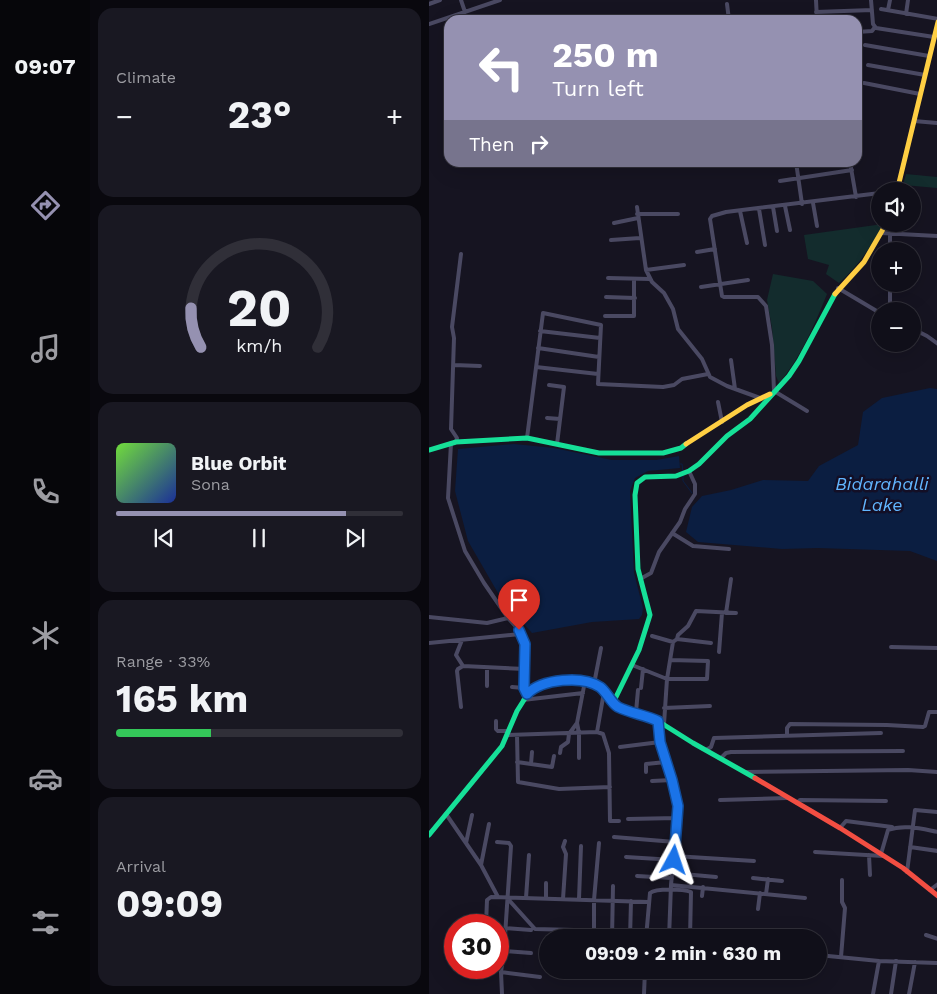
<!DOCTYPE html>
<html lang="en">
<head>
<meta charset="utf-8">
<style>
	:root { --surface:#100f19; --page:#191822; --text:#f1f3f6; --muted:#9c9ca2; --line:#302f38; --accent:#9591b1 }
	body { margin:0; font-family:"Work Sans",sans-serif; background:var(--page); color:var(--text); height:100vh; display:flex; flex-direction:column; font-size:19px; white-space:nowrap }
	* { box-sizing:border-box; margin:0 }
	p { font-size:16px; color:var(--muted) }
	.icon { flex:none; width:28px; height:28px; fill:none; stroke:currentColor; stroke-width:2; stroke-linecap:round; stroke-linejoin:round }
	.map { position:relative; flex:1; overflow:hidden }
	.side { display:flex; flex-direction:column; gap:8px; padding:8px; background:#09080e; width:339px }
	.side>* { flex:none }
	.banner { position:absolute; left:15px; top:15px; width:418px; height:152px; border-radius:15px; box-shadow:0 5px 20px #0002,0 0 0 1px var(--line); background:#9591b1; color:#fff; overflow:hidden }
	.controls { position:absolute; left:442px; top:182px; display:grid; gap:10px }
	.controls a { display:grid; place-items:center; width:50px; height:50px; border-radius:50%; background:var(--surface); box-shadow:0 5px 20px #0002,0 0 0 1px var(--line); font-size:25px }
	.speed { position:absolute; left:15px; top:914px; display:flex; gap:10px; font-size:25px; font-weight:700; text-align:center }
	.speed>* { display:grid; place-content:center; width:65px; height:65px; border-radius:50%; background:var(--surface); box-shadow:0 5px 20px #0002,0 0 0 1px var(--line); line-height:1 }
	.speed .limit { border:8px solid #d22; background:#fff; color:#111 }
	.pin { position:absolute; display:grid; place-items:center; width:42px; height:42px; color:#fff; margin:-51px -21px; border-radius:50% 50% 50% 0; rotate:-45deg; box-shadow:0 0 5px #0007 }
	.pin .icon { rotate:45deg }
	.me { position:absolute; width:55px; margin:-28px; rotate:5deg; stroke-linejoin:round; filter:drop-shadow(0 0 4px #0008) }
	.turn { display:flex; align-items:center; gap:18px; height:105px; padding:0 25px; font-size:22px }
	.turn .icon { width:65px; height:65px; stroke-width:2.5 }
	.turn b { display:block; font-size:35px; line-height:42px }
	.then { display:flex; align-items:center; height:48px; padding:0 25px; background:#0003; gap:10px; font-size:19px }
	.big { font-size:38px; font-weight:700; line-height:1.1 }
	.side .widget { flex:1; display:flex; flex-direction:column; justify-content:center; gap:8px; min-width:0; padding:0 18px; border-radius:15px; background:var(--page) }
	.side .dial { align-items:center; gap:0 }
	.dial svg { height:130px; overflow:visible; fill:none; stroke:var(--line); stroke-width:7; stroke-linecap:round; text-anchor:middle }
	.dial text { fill:var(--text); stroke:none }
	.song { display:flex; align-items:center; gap:15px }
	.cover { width:60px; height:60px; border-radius:8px; background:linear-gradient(135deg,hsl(100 70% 55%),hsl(230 70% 35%)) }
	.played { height:5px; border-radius:2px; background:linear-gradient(90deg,var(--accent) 80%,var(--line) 80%) }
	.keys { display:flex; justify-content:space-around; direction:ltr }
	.heat { display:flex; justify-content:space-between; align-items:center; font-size:28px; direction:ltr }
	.charge { height:8px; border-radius:4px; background:linear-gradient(90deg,#34c759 33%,var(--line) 0) }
	.trip { position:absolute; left:110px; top:929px; width:288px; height:50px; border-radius:25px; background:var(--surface); box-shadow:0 5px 20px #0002,0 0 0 1px var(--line); font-weight:700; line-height:50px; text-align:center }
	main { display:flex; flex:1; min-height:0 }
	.tabs { display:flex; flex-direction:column; width:90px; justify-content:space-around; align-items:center; background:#06060a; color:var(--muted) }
	.tabs .icon { width:35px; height:35px }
	.tabs .active { color:var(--accent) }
	.tabs b { font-size:22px; color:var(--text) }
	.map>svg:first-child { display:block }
	.green { fill:#132c2d }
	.water { fill:#0b1e41 }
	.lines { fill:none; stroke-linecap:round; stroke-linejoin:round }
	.stream { stroke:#0b1e41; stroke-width:1 }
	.street { stroke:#4a4962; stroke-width:4 }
	.fast { stroke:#16e098; stroke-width:5 }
	.slow { stroke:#ffcf43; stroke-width:5 }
	.jam { stroke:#f24e42; stroke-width:5 }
	.route-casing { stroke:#114b97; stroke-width:12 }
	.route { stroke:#1a73e8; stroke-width:9 }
	.labels { text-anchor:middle; stroke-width:5; stroke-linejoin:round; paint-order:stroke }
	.water-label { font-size:18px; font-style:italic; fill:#62b6ff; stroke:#130f26 }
</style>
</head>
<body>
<main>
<nav class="tabs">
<b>09:07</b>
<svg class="icon active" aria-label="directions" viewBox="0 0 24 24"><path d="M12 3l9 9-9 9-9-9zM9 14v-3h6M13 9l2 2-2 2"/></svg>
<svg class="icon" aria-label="music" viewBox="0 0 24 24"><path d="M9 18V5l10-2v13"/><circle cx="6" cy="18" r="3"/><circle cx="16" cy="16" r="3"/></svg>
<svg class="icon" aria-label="phone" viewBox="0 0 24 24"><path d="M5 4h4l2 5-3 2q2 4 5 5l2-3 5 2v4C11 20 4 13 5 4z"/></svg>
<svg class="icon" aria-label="climate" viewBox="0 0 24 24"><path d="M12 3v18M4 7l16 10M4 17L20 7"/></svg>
<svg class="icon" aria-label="car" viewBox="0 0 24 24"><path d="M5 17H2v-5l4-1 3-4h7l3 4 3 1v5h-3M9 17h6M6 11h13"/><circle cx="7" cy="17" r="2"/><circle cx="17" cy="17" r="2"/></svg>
<svg class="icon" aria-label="filters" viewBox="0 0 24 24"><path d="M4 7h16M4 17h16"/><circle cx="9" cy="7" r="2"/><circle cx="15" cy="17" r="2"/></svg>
</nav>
<section class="side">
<div class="widget"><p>Climate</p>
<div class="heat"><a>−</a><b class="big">23°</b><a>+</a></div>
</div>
<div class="widget dial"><svg viewBox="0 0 100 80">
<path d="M14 69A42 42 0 1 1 86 69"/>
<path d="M14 69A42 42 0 0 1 8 45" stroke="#9591b1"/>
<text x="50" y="56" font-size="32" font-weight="700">20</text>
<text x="50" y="72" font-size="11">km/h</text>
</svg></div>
<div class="widget">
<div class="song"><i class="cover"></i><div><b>Blue Orbit</b><p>Sona</p></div></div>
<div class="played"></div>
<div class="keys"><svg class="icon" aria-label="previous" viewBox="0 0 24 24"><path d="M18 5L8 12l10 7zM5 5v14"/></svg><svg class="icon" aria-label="pause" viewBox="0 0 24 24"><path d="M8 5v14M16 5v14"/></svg><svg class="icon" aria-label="next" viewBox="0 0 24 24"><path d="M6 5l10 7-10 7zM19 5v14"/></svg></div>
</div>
<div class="widget"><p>Range · 33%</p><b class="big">165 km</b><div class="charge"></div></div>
<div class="widget"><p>Arrival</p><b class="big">09:09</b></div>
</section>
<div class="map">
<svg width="509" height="994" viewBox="0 0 509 994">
	<rect width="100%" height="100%" fill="#161421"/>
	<path class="green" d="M477,174L508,177V188L474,185Z
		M454,224C442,247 430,265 410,283L397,274L400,265L379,259L375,235Z
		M344,274L384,281L398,294C385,326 372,357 350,383L347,376L343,328L338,300Z"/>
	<path class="water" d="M501,388L509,389L508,561L481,551L389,548L353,549L269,542L257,532L263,507L273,496L302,490L334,480L379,481L390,466L429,445L434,412L453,398Z
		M85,444L125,448L183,460H227L250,456L251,468L219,471L206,478L201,491L205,573L214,608L213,615L210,619L163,622L103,633L73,600L39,541L26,491L29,449Z"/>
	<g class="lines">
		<path class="stream" d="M251,464H253L254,472
			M254,476V481L263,493"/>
		<path class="street" d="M32,0L36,12
			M387,0L388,20
			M442,0L444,24L447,28L505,37
			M0,4L11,0
			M298,4L300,20
			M452,9L509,19
			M459,10L461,0
			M387,12L443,10
			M477,14L479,0
			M0,24L71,0
			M428,32L443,31L446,27
			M436,45L500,56
			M439,65L496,75
			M435,83L491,94
			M485,121L509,123
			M367,162L373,204
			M421,162L427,197
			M351,181L423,170
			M384,203L388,226
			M356,206L361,230
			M208,207L217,270L223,282L235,293L244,309L249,329L273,359L281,377L298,386L331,398
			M344,207L348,231
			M330,209L336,245
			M311,211L318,243
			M208,214H249
			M185,223L209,218
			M452,233L509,236
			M182,240L211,238
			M461,251V234
			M268,252L286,249
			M217,270L255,265
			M179,278L221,279
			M272,287L319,280
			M409,288L451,313
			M177,297L206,298
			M459,311L461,309V284
			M176,316H205V279
			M484,329L498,336L509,344
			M111,331L171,338
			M109,348L170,357
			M302,360L306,389
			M25,365L51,366
			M107,367L169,374
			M120,385L135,387L128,444
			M289,402L293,422
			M378,411L345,391L343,345L337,306L329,297H295L293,296L281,219L283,216L297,212L451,193
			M118,418L131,419
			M98,438L114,313L172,325L169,384L234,387L245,385L253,379L279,374
			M27,442L28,438L22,429L25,338L23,327L32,254
			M22,443L19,498L36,551L55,583L79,618L88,628L96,644L95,688L98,694
			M243,533L264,546L300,549
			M211,579L222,573L230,552L251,522L256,509L266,494V484L260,471
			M297,613L302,579
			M0,617L58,623L79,618
			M223,636L244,642
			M248,639L249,635L259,626L267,611L307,613
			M33,640L27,655L34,666L96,669
			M0,643L91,634
			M462,647L509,648
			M290,652L293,613
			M203,665L238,679H278L279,661L241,660
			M58,668V686
			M165,684L172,648
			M83,687L95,688
			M212,688L214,669
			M94,700L154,693
			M32,707L28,671L29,669L34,666
			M235,708L281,706
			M207,712L209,690
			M67,721V729L69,731H80
			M229,721L231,742L243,780L249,806L242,885L240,938
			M235,724L238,679L244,642L248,639L282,643
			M168,732L175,692
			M78,735L168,732L174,734L180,753L181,821H190
			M88,735L89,782L130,789L181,787
			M358,735V728L361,724L458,725L494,727L496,726L500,712H509
			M191,747L231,742
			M277,750L282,747L285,738L452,733
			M131,753L132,747L139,742L140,734L148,723
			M150,758V733L148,723L156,681
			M292,758L297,753L302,752L474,751
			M88,762L123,767L125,756
			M102,764L103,752
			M217,772V764L237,762
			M316,772L479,770L509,772
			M223,781L243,780
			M291,800L358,798
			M368,803L371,800L457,801
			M17,814L52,865L69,897
			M199,819L248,818
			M411,828L417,821L463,827
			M185,837L246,842
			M68,842L80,843L82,846L75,951L72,972L73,994
			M37,843L43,815
			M481,847L509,851
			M386,852L454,856
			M452,854L459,830C475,824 493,829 509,832
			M440,855L441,875
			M245,856L325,861
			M197,857L245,860
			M52,865L60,824
			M478,872L486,810L509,812
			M243,873L287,877
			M208,876L243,878
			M324,878L353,881
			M242,885L376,898
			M501,890L509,884
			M337,894L339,879
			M273,896L274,887
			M97,898L100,855
			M117,898V883
			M79,899L106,929L145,930
			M134,899L137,854L134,847L136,841
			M150,899L152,846
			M329,909L331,893
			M57,925L58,900L62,897L219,902
			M76,928L102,930
			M497,935L509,939
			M165,938V900L170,843
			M183,938L184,886
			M201,938L202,901
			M217,938L221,893C227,888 254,889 262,892L261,938
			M75,951L102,953
			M389,955L450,961
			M412,957L416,908L413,902V880
			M183,971V970
			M72,972L111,977
			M239,973V970
			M215,994L216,970
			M444,994L450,961L509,963
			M462,994L467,961
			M480,994L486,962"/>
		<path class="fast" d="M0,450L27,442L98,438L170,453H234L252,448L257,444
			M184,703L210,650L221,615L209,569L206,495L208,483L216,477L247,476L260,471L270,464L298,436L321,419L360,376L370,361L406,294
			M0,835L73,746L88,711L100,692L128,682L156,681L171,688L188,706L229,721L264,743L326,778"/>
		<path class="slow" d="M468,191L509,22
			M406,294L435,262L457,224
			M257,444L318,405L341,394"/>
		<path class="jam" d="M326,778L411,828L474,868L509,896"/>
	</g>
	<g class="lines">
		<defs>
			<path id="route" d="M90,630L96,644L95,688L98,694C113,679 153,675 171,687C178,692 182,703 189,707C201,713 216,715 229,721L231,742L243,780L249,806L245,860"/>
		</defs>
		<use href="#route" class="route-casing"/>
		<use href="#route" class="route"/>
	</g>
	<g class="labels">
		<g class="water-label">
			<text x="453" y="490">Bidarahalli<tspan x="453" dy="21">Lake</tspan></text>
		</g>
	</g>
</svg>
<div class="controls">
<a><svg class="icon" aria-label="sound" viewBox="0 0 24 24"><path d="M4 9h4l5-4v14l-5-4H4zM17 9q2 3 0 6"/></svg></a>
<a>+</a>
<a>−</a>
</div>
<div class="speed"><div class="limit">30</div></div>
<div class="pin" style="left:90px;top:630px;background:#d93025"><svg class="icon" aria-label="arrive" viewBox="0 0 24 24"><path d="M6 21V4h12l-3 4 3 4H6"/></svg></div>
<svg class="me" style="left:245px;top:860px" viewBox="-20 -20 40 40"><path d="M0-17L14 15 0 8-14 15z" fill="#1a73e8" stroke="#fff" stroke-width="4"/></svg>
<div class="trip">09:09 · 2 min · 630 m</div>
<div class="banner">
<div class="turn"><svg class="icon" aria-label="left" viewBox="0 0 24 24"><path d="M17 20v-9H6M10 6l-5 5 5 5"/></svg><div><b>250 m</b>Turn left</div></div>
<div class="then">Then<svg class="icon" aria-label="right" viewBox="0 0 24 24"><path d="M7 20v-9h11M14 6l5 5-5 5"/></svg></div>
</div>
</div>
</main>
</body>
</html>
